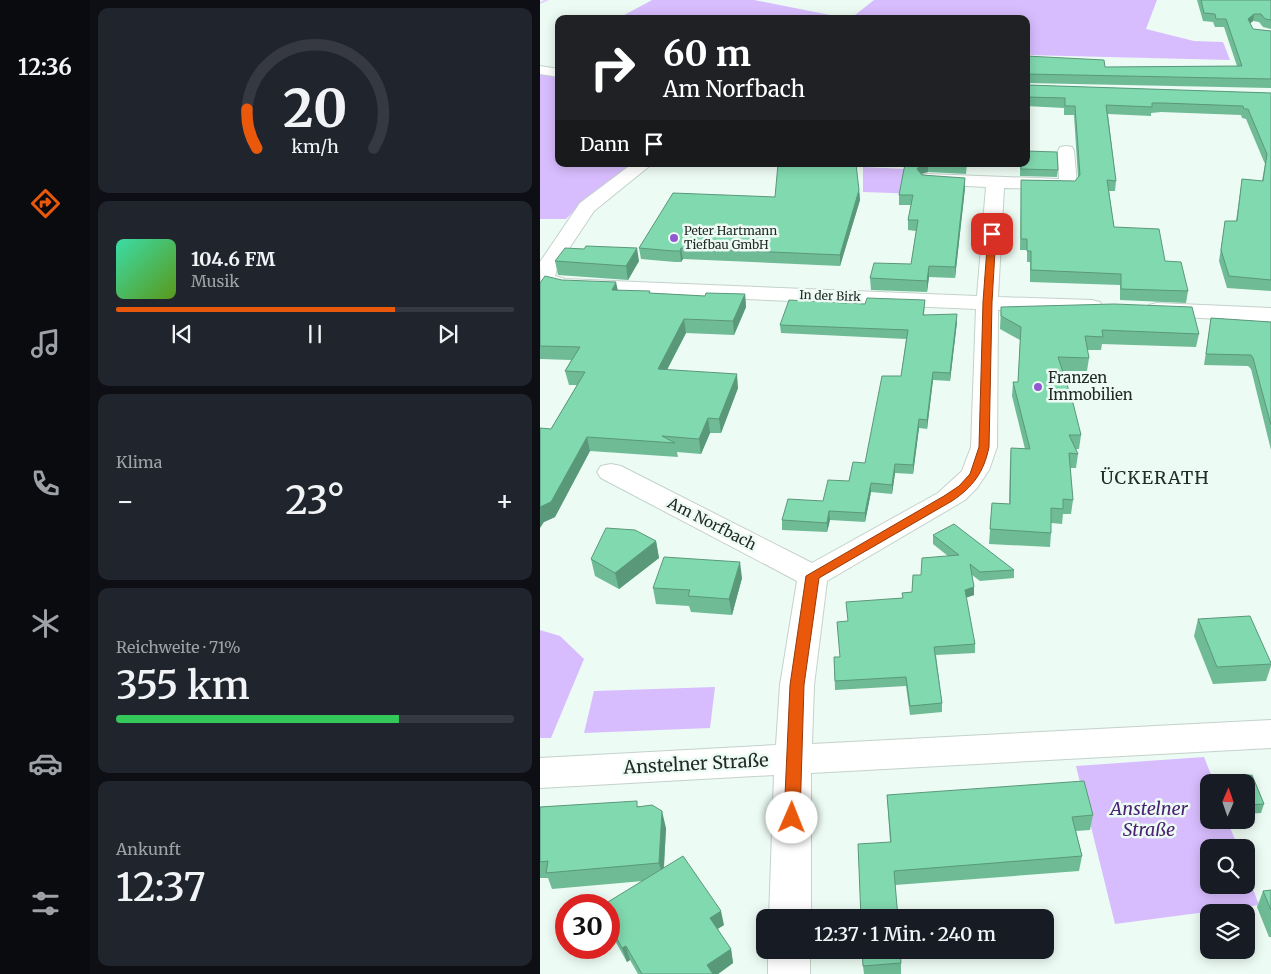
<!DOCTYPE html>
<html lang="de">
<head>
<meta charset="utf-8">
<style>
	:root { --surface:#171b24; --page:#20242c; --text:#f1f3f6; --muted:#9ea1a6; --line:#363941; --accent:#ea580c }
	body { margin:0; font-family:Merriweather,serif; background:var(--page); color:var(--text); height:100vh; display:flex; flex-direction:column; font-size:19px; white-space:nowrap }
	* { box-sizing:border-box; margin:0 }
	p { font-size:16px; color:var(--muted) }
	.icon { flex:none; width:28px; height:28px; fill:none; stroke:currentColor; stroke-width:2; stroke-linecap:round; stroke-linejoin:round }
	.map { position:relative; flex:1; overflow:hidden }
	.sheet { display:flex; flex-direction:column; gap:8px; padding:8px; background:#0d0f14; width:450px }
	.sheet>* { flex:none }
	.top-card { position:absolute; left:15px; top:15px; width:475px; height:152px; border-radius:10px; box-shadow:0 2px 12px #0003; background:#202124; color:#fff; overflow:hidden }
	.needle { width:32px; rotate:2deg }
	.buttons { position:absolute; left:660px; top:774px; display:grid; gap:10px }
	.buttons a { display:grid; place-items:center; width:55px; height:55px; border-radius:10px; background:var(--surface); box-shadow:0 2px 12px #0003; font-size:25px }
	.speed { position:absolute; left:15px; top:894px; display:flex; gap:10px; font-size:25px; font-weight:700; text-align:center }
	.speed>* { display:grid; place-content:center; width:65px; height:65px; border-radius:50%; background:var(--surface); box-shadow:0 2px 12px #0003; line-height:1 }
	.speed .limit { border:8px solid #d22; background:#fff; color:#111 }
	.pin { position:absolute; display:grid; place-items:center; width:42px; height:42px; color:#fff; margin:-21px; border-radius:10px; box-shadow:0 2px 8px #0006 }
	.me { position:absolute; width:55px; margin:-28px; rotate:1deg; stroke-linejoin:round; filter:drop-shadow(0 0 4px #0008) }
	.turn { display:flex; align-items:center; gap:18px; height:105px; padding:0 25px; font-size:22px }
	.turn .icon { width:65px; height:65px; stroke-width:2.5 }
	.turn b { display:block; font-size:35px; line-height:42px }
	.then { display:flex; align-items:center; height:48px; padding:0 25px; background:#0003; gap:10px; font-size:19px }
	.big { font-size:38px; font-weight:600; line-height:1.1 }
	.sheet .widget { flex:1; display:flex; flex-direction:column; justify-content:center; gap:8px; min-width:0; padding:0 18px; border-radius:10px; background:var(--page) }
	.sheet .dial { align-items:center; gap:0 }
	.dial svg { height:130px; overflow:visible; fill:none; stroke:var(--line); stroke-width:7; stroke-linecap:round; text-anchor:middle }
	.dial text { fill:var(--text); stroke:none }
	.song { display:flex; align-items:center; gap:15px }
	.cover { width:60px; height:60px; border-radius:8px; background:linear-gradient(135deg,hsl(160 70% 55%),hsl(90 70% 35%)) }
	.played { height:5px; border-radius:2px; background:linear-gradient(90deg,var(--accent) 70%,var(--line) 70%) }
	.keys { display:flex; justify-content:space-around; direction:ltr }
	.heat { display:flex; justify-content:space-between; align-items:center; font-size:28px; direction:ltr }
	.charge { height:8px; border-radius:4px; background:linear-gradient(90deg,#34c759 71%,var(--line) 0) }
	.trip { position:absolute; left:216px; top:909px; width:298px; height:50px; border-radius:10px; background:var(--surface); box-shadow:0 2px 12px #0003; font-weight:600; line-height:50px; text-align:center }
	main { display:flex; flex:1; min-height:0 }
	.dock { display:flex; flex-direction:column; width:90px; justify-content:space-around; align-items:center; background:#090b0e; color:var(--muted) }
	.dock .icon { width:35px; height:35px }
	.dock .on { color:var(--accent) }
	.dock b { font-size:22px; color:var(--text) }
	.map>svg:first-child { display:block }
	.green { fill:#d8bdfe }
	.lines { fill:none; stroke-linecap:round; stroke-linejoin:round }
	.stream { fill:#e3d1fd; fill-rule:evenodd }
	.minor-casing { stroke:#c3d2ca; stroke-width:2 }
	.major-casing { stroke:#c3d2ca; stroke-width:2 }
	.minor { fill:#fff; fill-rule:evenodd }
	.major { fill:#fff; fill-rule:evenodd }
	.wall { fill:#6fbb96 }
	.shaded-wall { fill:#5a987a }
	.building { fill:#81d9af; stroke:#5a987a }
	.route { fill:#ea580c; stroke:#983908 }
	.poi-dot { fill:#9359d1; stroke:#ecfbf3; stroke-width:2 }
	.labels { text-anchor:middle; stroke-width:5; stroke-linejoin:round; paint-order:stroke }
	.far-poi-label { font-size:12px; fill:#242a27; stroke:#ecfbf3; text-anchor:start }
	.far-street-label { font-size:12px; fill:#242a27; stroke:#ecfbf3 }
	.poi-label { font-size:15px; fill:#242a27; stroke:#ecfbf3; text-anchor:start }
	.street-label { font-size:15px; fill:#242a27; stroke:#ecfbf3 }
	.quarter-label { font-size:18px; letter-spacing:1px; fill:#222e28; stroke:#ecfbf3 }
	.near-street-label { font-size:18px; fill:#242a27; stroke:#ecfbf3 }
	.near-park-label { font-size:18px; font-style:italic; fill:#4b2173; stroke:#ecfbf3 }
</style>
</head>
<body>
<main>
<nav class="dock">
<b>12:36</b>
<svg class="icon on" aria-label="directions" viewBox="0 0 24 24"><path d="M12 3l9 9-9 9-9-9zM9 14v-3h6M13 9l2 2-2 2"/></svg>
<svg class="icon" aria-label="music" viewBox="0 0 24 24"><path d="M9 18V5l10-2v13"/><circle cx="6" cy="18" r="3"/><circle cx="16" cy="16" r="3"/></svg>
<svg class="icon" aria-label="phone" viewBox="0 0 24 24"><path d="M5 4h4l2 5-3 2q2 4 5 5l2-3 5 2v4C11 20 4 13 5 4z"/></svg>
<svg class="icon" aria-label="climate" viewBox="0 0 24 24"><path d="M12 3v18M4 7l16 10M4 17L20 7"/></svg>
<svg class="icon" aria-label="car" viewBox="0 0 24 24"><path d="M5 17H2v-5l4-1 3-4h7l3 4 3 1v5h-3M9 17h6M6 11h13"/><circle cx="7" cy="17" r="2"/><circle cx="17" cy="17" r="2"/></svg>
<svg class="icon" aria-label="filters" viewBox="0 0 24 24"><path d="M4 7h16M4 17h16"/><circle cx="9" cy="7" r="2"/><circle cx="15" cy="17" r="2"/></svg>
</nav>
<section class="sheet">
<div class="widget dial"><svg viewBox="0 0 100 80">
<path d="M14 69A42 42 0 1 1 86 69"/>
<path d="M14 69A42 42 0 0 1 8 45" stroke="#ea580c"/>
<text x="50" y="56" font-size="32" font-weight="700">20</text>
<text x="50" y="72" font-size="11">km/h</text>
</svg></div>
<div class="widget">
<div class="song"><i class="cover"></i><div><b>104.6 FM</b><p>Musik</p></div></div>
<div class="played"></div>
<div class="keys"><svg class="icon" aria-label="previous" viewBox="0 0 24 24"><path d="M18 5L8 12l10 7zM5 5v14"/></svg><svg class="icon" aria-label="pause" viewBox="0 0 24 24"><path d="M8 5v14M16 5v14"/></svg><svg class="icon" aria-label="next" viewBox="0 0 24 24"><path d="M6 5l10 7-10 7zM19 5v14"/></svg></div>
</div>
<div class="widget"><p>Klima</p>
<div class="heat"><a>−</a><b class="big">23°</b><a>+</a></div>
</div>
<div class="widget"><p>Reichweite · 71%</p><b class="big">355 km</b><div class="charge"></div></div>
<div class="widget"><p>Ankunft</p><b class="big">12:37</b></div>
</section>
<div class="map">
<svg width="731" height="974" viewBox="0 0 731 974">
	<rect width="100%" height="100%" fill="#ecfbf3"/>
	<path class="green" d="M112,0H214L300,17L77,19Z
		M334,0H617L606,29L654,41L683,42L690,60L486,55V19H310Z
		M0,73L19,77V164H92L43,202L26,219H0Z
		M323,167L386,170L381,194L323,192Z
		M0,630L20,636L44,659L11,738H0Z
		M175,687L170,728L44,733L54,691Z
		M664,757L674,782H669V820H687L698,847L669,848V885H706V871L719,905L575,924L536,766Z"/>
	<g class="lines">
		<path class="stream" d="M4,0H9L0,4V2Z"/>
		<defs>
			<path id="minor" d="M526,146L532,147L534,151L537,185L534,189L464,188L458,297L552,300L560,302L563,307L560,312L552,314L458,310L457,447L449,470L437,488L425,500L287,581L274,685L272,744L731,720V748L271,773V918H229L234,775L0,788V758L236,745L240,685L257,581L61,478L57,472L61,466L71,464L81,466L272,563L398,493L422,471L431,447L436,309L25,291L1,285L0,262L40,203L92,164H112L54,211L18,265L15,276L25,279L437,296L446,187L388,184L382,183L379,179L382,175L388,174L519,179L518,151L520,147Z
				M617,303L731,308V322L609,315L606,310L609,305Z
				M228,950H270V974H228Z"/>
			<path id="major" d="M0,66L19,69V77L0,74Z"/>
		</defs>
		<use href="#minor" class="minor-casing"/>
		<use href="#major" class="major-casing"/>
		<use href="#minor" class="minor"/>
		<use href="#major" class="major"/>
	</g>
	<path class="wall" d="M657,0H731V29L723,27L719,22L713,21L710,23L713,29L731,31V88L486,83L487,85L731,93V291L687,288L679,261L685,221H696L702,179L722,181L725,164L706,119L702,118L701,115L621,112L611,113V116L568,114L576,181L575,191H569L574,227L625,261L648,291L646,303L580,300V285L490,282V262H487V250H480L481,180L535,181L538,177L534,115H524V108L486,106V56L565,67L697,66L684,27H675L673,22L663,21Z
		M365,164H427L426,174L388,172L381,174L382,175L425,188L415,278L389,277L387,292L331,290L330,278L371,264L376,231L368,230V220L371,205H359V195Z
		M480,164H486L518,170L517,177L480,176Z
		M319,190L320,200L300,266L143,259L141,262H135L101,259L99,248L235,197Z
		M44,249L99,261L88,280L18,275L15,261Z
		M22,280L78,290L110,293L165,296L205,294L206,307L194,335L146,333L127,370L198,388L181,433H170L161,454L137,452L138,457L50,451L15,517L4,522L11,429L37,385H29L25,371L31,360L0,359V283Z
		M385,300L384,315L417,322L410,381L393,380L387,429L379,428L373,474L355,473L352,494L331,492L325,522L290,520L287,532L242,530V520L283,501L309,481L325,463L361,376L366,339L241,333L240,325L325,304Z
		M461,307L659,334L656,347L562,344L561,350H547L549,358L547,371H522L541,435L539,449H536L538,454L536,468H530L533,500L531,514H523L522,524L511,523V533L510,547L449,544L452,503L469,504L470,462L471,448L485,449L472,396L473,382H478L480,340L460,329Z
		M671,318L731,322V450L711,369L708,366L664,365Z
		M393,535L474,570V578L440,581L432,575L434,595L426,598L435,644V653L396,655L402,703V712L370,715L366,686L295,690L294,657H300L307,621L363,598L362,593L372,592L381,575L408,556L393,544Z
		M116,541L119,558L79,589L55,576L51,559Z
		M202,578L192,615L151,612L149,606L116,604L113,588Z
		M658,619L731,663V666L726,681L673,684L654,636Z
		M712,775L724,804L721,813L706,814V782H677L678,778Z
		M347,795L553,815L550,830L536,831L542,856L539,871L355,885L350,842Z
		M99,806L126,828L124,868L184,925L177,929L191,949L193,963L178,974H98L90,960L87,962L69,930V905L103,881L12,889L8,878H0V807Z
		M731,890V937H729L717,907L723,891Z
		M361,963V974H324L323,966Z"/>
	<path class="shaded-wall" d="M714,14L713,21L706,27L708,19Z
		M381,164H388V172L380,174L377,169Z
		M425,178V188L415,278V267Z
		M319,190L320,200L300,266V255Z
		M97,248L99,261L88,280L86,266Z
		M141,248L143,259L141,262L140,251Z
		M389,266V277L387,292V281Z
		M76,282L79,295L72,290Z
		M205,294L206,307L194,335L193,321Z
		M417,314V322L410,381V373Z
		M144,319L146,333L120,383L118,369Z
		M393,372V380L387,429V420Z
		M197,374L198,388L181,433L179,419Z
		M168,418L170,433L161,454L159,439Z
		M379,419V428L373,474V465Z
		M47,437L50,451L15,517L4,522L0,528V507Z
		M355,464V473L352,494V485Z
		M331,483V492L325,522V513Z
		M289,511L290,520L287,532V523Z
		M116,541L119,558L79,589L75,573Z
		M200,562L202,578L192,615L189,599Z
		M434,587V595L424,598L425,590Z
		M122,811L126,828L123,879L119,863Z
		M181,911L184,925L173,932L170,918Z
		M86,946L90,960L87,962L82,948Z
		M191,949L193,963L178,974H169L167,965Z"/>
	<path class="building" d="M661,0H731V20L725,19L721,14H714L708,19L713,29L731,31V79L486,74V56L564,60L565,67L702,66L686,19H676L675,14L664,13Z
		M486,82L487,85L731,93V280L689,276L681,250L685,221H697L702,179L723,181L727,154L708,109H704L703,106L622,103H612V107L566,105L576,181L567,180L574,227L619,229L625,261L641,262L648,291L581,289V274L491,270V251H487V239H481V180L535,181L540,175L535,106H525V98L486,97Z
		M486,151L517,152L518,170L481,169V164H486Z
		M238,164H316L319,190L300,255L141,248L140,251H133L99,248L133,193L235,197Z
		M365,164H381L377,169L382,175L425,178L415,267L389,266L387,281L330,278L334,263L371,264L378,220H368L373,195H359Z
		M46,246L97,248L86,266L15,261L25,248L44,249Z
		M5,276L22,280L76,282L72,290L110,291L109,293L165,296L166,293L205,294L193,321L144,319L118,369L197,374L179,419L168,418L159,439L122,436L135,443L47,437L11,502L0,507V428L11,429L45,372L25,371L40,347L0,346V283Z
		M327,298L385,300L383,315L417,314L410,373L393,372L387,420L379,419L373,465L355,464L352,485L331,483L325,513L289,511L287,523L242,520L248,499L283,501L288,480L309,481L313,462L325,463L342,376H361L368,330L240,325L249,300L325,304Z
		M574,304L652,307L659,334L562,330L563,337L545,336L549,358L518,357L533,403L541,435H529L538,454L529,453L533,500L523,499V509L511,508V533L450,529L452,503L470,504L471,448L490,449L473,382H478L481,327L461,316V307Z
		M671,318L731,322V425L713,358L711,355L666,354Z
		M414,524L474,570L440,572L430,564L434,587L425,590L435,644L394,647L402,703L370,706L366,677L295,681L294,657H300L297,622L308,621L306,602L363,598L362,593L372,592L373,575H381L382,558L419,555L393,535Z
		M66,528L95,530L116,541L75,573L51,559Z
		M124,557L200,562L189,599L148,596L150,590L113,588Z
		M710,616L731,663V664L677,667L658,619Z
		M712,775L724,804L706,805V782H680L678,778Z
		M544,781L553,815L532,817L542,856L354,871L358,918H321L318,844L351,842L347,795Z
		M97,801V807L112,805L122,811L119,863L6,873L8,861L0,862V807Z
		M143,856L181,911L170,918L191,949L167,965L173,974H102L86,946L82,948L69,924V905H63Z
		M731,890V910L723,891Z
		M322,950H360L361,963L323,966Z"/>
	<path class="route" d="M452,231L456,234L452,302L449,447C444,472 433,487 412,501L279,578L264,685L260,818L257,823L252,825L246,823L244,818L250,685L266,576L404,496L419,486L430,474L439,447L443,302L448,234Z"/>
	<g class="poi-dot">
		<circle cx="134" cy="238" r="5"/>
		<circle cx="498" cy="387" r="5"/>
	</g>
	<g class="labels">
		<g class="far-poi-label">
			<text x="144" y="235">Peter Hartmann<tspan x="144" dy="14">Tiefbau GmbH</tspan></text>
		</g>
		<g class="far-street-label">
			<text transform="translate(290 296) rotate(2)" y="4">In der Birk</text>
		</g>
		<g class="poi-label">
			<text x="508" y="383">Franzen<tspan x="508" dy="17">Immobilien</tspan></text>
		</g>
		<g class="street-label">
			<text transform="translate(172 524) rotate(27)" y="5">Am Norfbach</text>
		</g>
		<g class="quarter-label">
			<text x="615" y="484">ÜCKERATH</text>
		</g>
		<g class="near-street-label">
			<text transform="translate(156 764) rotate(-3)" y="6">Anstelner Straße</text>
		</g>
		<g class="near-park-label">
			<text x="609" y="815">Anstelner<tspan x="609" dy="21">Straße</tspan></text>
		</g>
	</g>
</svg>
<div class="buttons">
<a><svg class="needle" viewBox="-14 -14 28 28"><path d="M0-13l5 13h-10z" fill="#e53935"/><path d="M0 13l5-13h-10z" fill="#9ea1a6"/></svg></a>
<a><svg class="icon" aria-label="search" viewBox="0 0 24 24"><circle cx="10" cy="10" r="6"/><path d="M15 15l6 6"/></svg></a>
<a><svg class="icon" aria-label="layers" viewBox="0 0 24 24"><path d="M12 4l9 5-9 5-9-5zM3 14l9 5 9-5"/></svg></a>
</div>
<div class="speed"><div class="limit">30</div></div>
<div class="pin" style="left:452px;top:234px;background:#d93025"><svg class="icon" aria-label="arrive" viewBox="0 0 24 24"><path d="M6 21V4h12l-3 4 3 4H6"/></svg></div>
<svg class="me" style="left:252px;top:818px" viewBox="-20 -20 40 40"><circle r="19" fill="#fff"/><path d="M0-13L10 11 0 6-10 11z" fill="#ea580c"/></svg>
<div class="trip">12:37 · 1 Min. · 240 m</div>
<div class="top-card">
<div class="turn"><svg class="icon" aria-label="right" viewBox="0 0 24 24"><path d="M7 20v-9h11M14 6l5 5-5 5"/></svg><div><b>60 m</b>Am Norfbach</div></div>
<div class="then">Dann<svg class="icon" aria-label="arrive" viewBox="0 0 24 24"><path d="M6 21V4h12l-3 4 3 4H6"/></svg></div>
</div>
</div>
</main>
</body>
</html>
